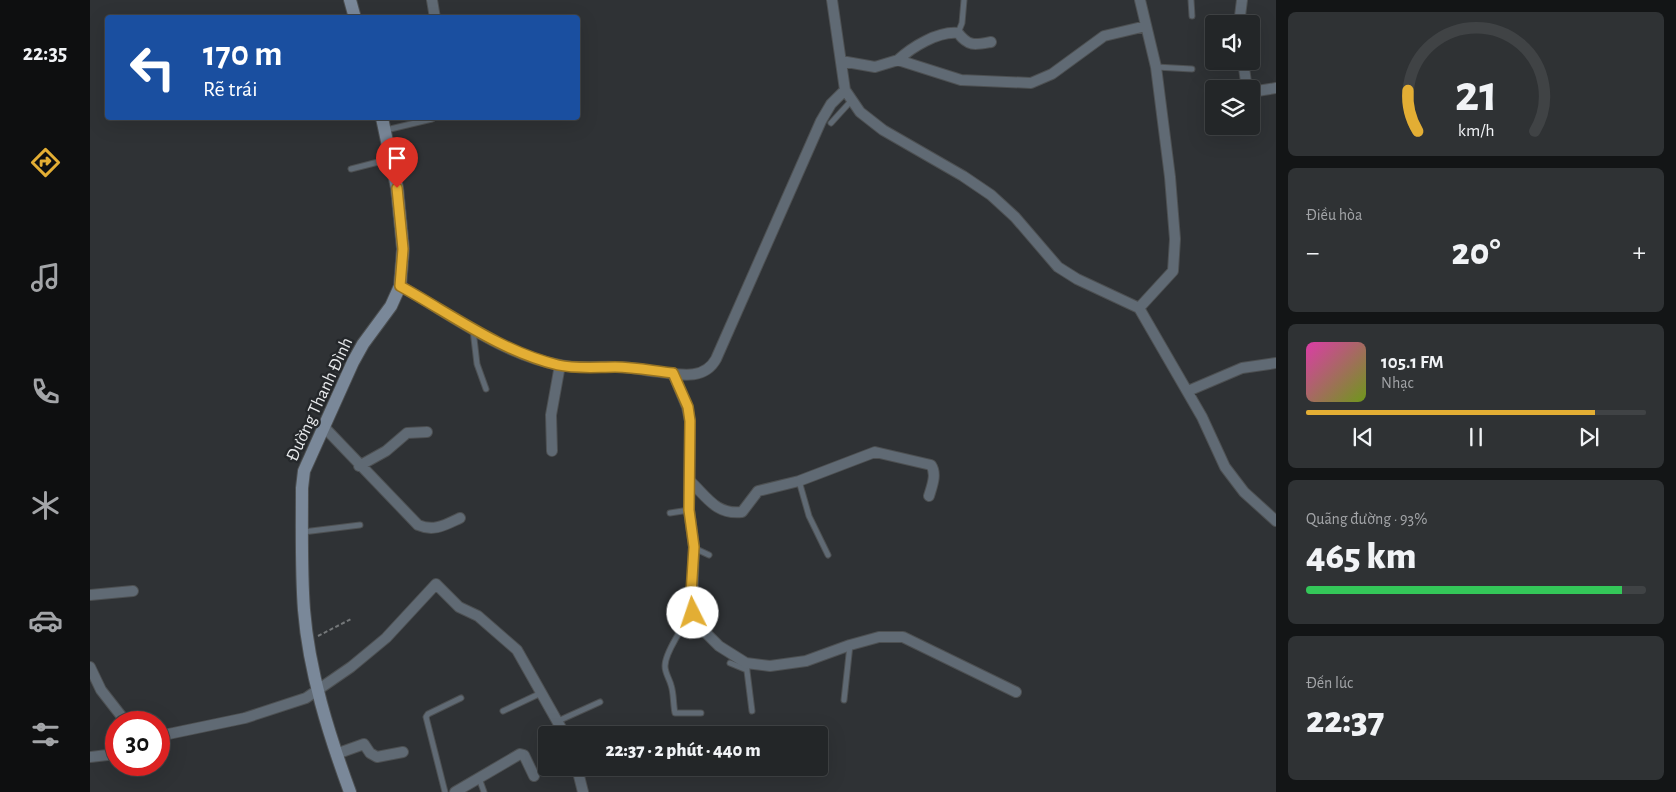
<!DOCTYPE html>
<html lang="vi">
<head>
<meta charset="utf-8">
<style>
	:root { --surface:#232628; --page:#2f3234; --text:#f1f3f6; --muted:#a3a5a8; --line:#404345; --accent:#e3ae34 }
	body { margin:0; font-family:"Alegreya Sans",sans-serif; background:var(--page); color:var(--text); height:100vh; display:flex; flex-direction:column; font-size:19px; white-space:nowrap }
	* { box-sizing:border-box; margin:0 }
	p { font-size:16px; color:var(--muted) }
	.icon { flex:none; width:28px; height:28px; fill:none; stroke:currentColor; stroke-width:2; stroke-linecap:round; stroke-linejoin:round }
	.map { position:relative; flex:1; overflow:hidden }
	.drawer { display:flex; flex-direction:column; gap:12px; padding:12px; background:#131516; width:400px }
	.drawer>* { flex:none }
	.banner { position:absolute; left:15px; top:15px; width:475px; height:105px; border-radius:5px; box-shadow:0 5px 20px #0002,0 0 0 1px var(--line); background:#1a4fa0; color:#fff; overflow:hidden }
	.buttons { position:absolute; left:1115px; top:15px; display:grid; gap:10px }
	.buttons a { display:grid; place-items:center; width:55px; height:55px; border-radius:5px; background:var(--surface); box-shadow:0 5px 20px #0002,0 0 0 1px var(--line); font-size:25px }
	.speed { position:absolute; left:15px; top:711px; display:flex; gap:10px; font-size:25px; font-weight:700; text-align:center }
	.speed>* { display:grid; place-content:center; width:65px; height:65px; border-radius:50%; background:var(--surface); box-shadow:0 5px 20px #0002,0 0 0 1px var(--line); line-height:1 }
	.speed .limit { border:8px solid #d22; background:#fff; color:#111 }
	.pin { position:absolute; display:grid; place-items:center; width:42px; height:42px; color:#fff; margin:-51px -21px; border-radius:50% 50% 50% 0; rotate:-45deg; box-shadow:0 0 5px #0007 }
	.pin .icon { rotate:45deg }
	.me { position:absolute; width:55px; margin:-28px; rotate:356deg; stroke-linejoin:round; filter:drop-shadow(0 0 4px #0008) }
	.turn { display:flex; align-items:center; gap:18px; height:105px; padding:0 15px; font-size:22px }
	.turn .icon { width:65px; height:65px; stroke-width:2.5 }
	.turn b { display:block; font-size:35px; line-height:42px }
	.big { font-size:38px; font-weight:800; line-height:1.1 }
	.drawer .widget { flex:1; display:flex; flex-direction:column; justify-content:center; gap:8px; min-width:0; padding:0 18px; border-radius:8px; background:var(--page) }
	.drawer .dial { align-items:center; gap:0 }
	.dial svg { height:130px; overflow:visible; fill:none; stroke:var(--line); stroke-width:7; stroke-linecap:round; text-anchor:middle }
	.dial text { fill:var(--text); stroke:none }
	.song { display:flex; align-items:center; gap:15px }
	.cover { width:60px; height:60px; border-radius:8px; background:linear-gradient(135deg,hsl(320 70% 55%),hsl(80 70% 35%)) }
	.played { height:5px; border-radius:2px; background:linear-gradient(90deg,var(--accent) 85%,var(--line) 85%) }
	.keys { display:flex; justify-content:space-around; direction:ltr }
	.heat { display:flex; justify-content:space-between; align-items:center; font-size:28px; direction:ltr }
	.charge { height:8px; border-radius:4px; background:linear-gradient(90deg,#34c759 93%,var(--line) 0) }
	.trip { position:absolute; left:448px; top:726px; width:290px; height:50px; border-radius:5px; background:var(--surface); box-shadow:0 5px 20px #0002,0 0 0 1px var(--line); font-weight:800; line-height:50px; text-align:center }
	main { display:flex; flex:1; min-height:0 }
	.tab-bar { display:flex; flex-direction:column; width:90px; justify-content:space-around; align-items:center; background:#0e0f10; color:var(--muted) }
	.tab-bar .icon { width:35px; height:35px }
	.tab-bar .selected { color:var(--accent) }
	.tab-bar b { font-size:22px; color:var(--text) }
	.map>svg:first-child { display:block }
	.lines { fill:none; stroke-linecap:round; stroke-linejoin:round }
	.lane-casing { stroke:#4d5052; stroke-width:7 }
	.street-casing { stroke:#4d5052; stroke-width:12 }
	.secondary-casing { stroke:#4d5052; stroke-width:14 }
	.path { stroke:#747779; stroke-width:2; stroke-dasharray:4 2.5; stroke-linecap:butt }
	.lane { stroke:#606a74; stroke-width:5 }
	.street { stroke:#606a74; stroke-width:10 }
	.secondary { stroke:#7a8899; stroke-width:12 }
	.route-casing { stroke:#947122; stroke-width:12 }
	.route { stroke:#e3ae34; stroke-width:9 }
	.labels { text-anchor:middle; stroke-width:5; stroke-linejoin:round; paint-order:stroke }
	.street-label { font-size:18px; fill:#e9ebed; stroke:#25282b }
</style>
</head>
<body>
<main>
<nav class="tab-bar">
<b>22:35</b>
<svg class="icon selected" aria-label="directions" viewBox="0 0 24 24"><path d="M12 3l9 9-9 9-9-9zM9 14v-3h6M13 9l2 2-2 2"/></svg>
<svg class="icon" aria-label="music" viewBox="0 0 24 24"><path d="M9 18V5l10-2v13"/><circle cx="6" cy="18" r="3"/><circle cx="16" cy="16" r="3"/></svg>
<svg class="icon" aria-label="phone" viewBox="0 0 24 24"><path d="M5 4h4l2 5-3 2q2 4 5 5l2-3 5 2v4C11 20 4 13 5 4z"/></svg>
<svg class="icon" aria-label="climate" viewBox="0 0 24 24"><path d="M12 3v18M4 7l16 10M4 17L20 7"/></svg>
<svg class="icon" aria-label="car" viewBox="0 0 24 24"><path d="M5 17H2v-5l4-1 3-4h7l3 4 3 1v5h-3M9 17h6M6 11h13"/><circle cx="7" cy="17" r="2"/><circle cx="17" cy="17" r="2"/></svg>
<svg class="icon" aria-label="filters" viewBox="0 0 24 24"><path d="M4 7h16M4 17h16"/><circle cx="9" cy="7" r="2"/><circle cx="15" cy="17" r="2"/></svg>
</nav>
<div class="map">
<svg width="1186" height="792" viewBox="0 0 1186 792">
	<rect width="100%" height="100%" fill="#2f3235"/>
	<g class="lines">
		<defs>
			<path id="lane" d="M1101,0L1102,16
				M868,33L872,23L874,0
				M1066,67L1102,69
				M741,123L761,101
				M296,130L342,119
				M261,169L300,159
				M383,330L387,364L396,389
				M709,481L719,516L738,555
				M580,513L599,510
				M213,532L270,525
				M604,548L619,555
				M603,613C594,624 575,653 575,666C575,673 579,678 581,685C584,694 583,704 585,713H611
				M640,663L657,670
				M656,663L662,711
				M754,700L760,645
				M413,711L451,693
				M468,721L510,702
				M389,778L394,792
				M355,792L336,717L338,714L371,698"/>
			<path id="street" d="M342,0L345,18
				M742,0L755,90L770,112L793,130L873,176L901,195L925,217L968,267L987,279L1049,308L1112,417L1135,467L1154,492L1186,521
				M1149,24L1152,0
				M808,60C822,47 848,31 868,33C879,47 885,45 901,42
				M751,61L785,67L808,60L871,80L941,83L962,74L1014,36L1056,26
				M1153,61L1157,89
				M1161,92L1186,88
				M310,286C359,313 414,356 470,365C488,369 508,366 527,367C538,367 550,369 561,371C584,373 613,383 626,359L731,121L741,104L755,90
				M1049,308L1083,271L1085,239L1080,177L1066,67L1050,0
				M583,373L597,407L600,421L599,510L604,547L602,606L603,613L615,632L629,646L656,663L680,666L716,661L760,645L789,637H813L926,692
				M1098,391L1152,368L1186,363
				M235,428L328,525C344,532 355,525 370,518
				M462,451L461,415L470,365
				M269,466L296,451L317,433L337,432
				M600,481C617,497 626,515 652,512L668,491L709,481L785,452L841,465C847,474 842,486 839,496
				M0,595L43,591
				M0,667L11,690L36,722
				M69,736L155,718L216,698L261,667L296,638L346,584L369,607L388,616L427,650L475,735
				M246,754L274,744L280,753L287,757L313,752
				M0,757L26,754
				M487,768L493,792
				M365,792L430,754L434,755L444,776"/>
			<path id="secondary" d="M260,0L265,18
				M260,792C239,735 219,672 214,610C211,570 212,529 212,488L214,471L263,362L273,344L301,306L310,286L313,249L307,188L292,118"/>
		</defs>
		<use href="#lane" class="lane-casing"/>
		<use href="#street" class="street-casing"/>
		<use href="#secondary" class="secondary-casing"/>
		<path class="path" d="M228,636L261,619
			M549,735L552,733"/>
		<use href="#lane" class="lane"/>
		<use href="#street" class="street"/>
		<use href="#secondary" class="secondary"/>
	</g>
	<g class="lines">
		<defs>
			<path id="route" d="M307,188L313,249L310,286C361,314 410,351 468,365C486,369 507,367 525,367C544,367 564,371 583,373L598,407L600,421L599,510L604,547L601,594L603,613"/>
		</defs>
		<use href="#route" class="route-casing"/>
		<use href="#route" class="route"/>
	</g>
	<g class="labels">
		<g class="street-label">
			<text transform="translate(229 399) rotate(-65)" y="6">Đường Thanh Đình</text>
		</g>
	</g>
</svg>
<div class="buttons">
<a><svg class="icon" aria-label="sound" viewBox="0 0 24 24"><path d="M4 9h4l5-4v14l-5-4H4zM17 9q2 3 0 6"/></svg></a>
<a><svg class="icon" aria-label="layers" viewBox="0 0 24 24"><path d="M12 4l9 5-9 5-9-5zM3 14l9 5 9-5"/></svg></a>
</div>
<div class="speed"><div class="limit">30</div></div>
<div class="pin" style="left:307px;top:188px;background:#d93025"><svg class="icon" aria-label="arrive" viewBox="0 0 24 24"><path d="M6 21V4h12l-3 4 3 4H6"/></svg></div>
<svg class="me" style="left:603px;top:613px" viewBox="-20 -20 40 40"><circle r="19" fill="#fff"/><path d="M0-13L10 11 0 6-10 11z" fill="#e3ae34"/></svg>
<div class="trip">22:37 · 2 phút · 440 m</div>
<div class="banner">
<div class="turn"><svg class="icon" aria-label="left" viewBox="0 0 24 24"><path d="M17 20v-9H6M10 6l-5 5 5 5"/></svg><div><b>170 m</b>Rẽ trái</div></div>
</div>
</div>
<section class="drawer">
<div class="widget dial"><svg viewBox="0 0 100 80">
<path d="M14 69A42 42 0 1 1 86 69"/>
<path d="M14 69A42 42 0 0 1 8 44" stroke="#e3ae34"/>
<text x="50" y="56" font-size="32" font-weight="700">21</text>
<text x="50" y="72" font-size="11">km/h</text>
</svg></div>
<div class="widget"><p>Điều hòa</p>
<div class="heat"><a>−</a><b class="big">20°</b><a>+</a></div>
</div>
<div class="widget">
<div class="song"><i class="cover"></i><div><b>105.1 FM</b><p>Nhạc</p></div></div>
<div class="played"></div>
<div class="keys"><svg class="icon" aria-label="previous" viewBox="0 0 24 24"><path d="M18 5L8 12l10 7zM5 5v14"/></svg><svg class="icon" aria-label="pause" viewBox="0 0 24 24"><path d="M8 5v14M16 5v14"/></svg><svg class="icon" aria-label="next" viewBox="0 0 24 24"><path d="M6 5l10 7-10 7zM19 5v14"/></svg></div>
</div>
<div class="widget"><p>Quãng đường · 93%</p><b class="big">465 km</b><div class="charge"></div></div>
<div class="widget"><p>Đến lúc</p><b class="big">22:37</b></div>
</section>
</main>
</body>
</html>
